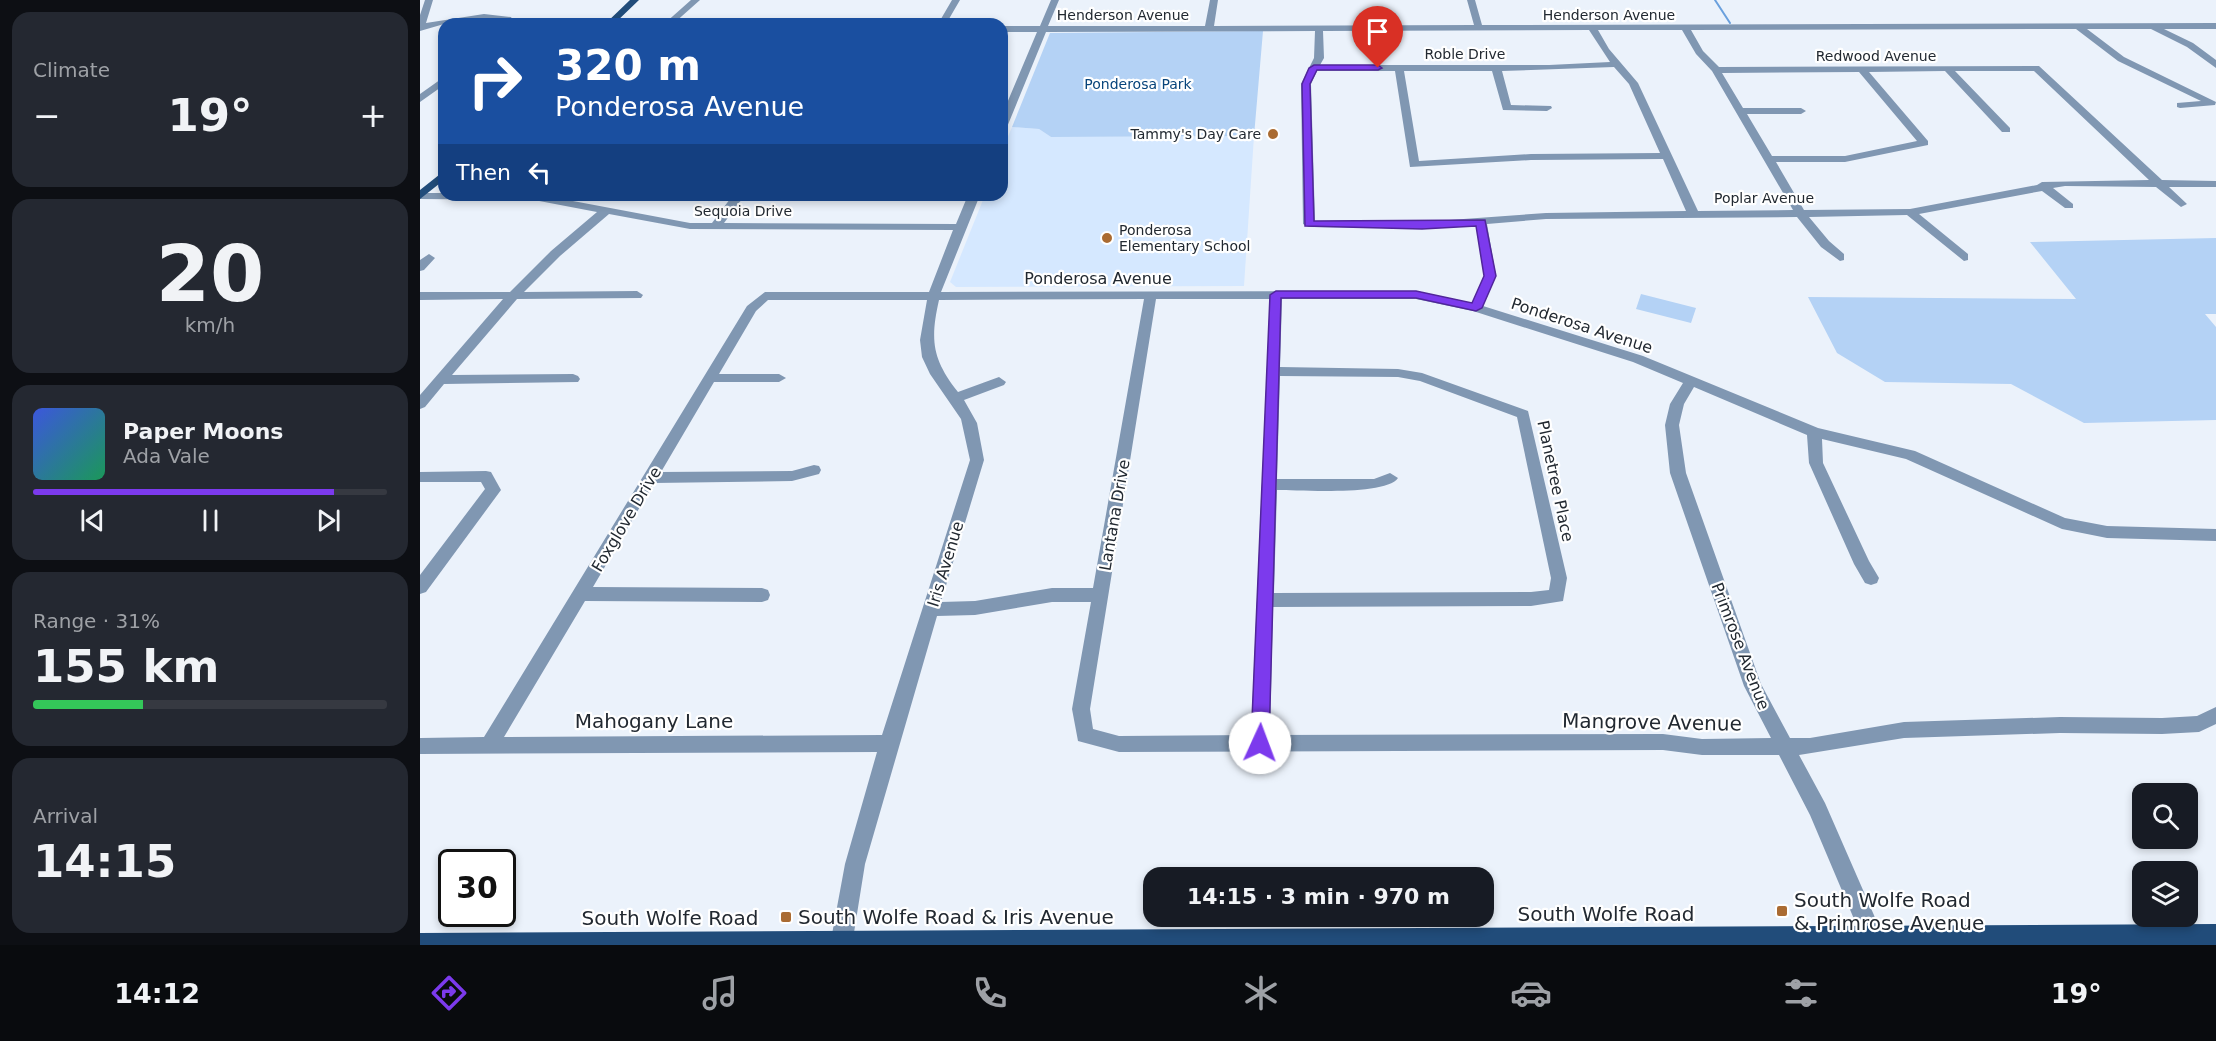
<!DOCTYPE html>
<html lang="en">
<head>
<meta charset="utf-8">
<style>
	:root { --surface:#171b24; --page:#242831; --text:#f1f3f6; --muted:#9ea1a6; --line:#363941; --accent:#7c3aed }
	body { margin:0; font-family:"DejaVu Sans",sans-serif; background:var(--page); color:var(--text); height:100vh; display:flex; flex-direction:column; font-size:22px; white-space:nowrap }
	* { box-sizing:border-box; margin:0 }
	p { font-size:20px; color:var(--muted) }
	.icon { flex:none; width:33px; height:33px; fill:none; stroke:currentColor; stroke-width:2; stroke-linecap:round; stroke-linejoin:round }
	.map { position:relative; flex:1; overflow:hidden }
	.details { display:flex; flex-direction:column; gap:12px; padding:12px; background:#0d0f14; width:420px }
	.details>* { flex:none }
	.guide { position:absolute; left:18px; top:18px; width:570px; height:183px; border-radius:18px; box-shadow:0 3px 9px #0003; background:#1a4fa0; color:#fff; overflow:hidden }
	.controls { position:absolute; left:1712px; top:783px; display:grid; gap:12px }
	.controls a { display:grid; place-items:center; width:66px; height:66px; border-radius:12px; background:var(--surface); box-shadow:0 3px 9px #0003; font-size:30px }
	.speed { position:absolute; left:18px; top:849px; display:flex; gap:12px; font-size:30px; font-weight:700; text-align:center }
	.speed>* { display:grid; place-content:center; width:78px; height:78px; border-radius:50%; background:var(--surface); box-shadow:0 3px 9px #0003; line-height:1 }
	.speed .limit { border:3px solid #111; border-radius:9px; background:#fff; color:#111 }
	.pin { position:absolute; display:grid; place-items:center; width:51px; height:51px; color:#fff; margin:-62px -26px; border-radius:50% 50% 50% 0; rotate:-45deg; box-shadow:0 0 6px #0007 }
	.pin .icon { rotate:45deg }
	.me { position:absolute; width:66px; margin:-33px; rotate:2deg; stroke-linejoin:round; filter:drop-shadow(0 0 4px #0008) }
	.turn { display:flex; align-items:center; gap:21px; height:126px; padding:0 18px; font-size:27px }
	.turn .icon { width:78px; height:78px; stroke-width:2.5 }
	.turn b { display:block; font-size:42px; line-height:51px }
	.then { display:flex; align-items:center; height:57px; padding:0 18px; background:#0003; gap:12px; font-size:22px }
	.big { font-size:45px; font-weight:700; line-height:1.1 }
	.details .tile { flex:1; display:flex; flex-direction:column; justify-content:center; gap:9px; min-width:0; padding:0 21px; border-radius:18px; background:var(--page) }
	.details .dial { align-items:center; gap:0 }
	.dial b { font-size:78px; line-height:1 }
	.song { display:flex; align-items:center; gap:18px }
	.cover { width:72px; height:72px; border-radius:9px; background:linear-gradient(135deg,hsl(230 70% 55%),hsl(150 70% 35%)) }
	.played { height:6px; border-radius:3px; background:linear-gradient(90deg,var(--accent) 85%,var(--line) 85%) }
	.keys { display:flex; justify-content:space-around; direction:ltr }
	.heat { display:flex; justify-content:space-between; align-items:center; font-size:33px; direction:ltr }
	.charge { height:9px; border-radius:4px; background:linear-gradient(90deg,#34c759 31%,var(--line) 0) }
	.trip { position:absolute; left:723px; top:867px; width:351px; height:60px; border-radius:18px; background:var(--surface); box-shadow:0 3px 9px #0003; font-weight:700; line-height:60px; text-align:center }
	.tabs { display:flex; height:96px; justify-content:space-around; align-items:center; background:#090b0e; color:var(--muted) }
	.tabs .icon { width:42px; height:42px }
	.tabs .current { color:var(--accent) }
	.tabs b { font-size:27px; color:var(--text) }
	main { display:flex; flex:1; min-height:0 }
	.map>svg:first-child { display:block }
	.built { fill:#d5e8ff }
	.green { fill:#b4d2f5 }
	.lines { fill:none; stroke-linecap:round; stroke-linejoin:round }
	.stream { stroke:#6aa0dd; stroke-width:2 }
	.minor { fill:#8097b2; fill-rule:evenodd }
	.major { fill:#214c7a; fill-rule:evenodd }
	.route { fill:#7c3aed; stroke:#51269a; stroke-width:1.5 }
	.poi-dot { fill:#aa6b32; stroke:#fff; stroke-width:2 }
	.labels { text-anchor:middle; stroke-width:4.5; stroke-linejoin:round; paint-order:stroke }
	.far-street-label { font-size:14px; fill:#222931; stroke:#fff }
	.far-park-label { font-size:14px; fill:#07447b; stroke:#fff }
	.far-poi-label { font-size:14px; fill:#222931; stroke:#fff; text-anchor:end }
	.street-label { font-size:16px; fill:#222931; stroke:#fff }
	.near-street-label { font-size:20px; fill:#222931; stroke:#fff }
	.near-poi-label { font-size:20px; fill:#222931; stroke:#fff; text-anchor:start }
</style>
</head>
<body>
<main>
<section class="details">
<div class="tile"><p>Climate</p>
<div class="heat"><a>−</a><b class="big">19°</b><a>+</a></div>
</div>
<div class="tile dial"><b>20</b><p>km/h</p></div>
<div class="tile">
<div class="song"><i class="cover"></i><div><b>Paper Moons</b><p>Ada Vale</p></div></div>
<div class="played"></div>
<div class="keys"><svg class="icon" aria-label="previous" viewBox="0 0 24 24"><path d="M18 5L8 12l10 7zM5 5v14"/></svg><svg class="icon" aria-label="pause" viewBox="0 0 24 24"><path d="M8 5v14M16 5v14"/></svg><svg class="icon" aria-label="next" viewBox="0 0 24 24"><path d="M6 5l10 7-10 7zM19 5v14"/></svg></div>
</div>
<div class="tile"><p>Range · 31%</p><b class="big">155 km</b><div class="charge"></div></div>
<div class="tile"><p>Arrival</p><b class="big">14:15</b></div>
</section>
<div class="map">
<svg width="1796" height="945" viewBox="0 0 1796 945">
	<rect width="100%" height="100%" fill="#ebf2fb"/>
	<path class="built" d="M592,127L619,129L631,137L834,136L824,286L536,287L530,282L565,195H582V151Z"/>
	<path class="green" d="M843,31L834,136L631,137L619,129L592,127L630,33Z
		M1796,238V314H1785L1796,327V420L1664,423L1591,384L1465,382L1417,353L1388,297L1656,299L1610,242Z
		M1221,294L1276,308L1271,323L1216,309Z"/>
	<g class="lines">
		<path class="stream" d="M1295,0L1310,23"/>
		<path class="minor" d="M5,0H13L6,23L64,14L91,17L95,24L64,20L24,24L0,31V15Z
			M271,0H280L253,24H244Z
			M532,0H540L526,24H518Z
			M631,0H639L628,26H785L790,0H798L794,26L1054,25L1047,0H1055L1062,25L1796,23V29H1744L1773,43L1796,60V68L1767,47L1731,29H1667L1704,57L1796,102L1795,105L1760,108L1757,107V103L1781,101L1698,61L1656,29L1271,30L1283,51L1299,67L1619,66L1742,180L1796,181V187H1749L1767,204L1761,207L1736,187L1645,186L1633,188L1653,204V208H1645L1622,191L1499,214L1548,254V260L1544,261L1487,215L1389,217L1409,241L1424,254V260L1420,261L1401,247L1377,217L1126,219L1067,224L1076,276L1063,306L1223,356L1398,428L1495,451L1645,518L1687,526L1796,529V541L1687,538L1642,529L1486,459L1402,439L1403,463L1449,561L1459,578L1457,583L1451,585L1445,583L1434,564L1389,463L1387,435L1274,387L1264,404L1259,425L1266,473L1341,684L1370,738H1390L1484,722L1640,717L1742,718L1777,716L1796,707V724L1779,732L1742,734L1640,733L1484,738L1379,755L1405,803L1467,945H1445L1390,815L1359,755H1282L1243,750L699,752L658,741L652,709L671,602H632L555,615L517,616L445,864L432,945H410L425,864L457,752L0,754V738L64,737L327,306L345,292H509L533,230L270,229L189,214L140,256L104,292L217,291L223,295L221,298L97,299L32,375L153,374L158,376L160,379L158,382L24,384L5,407L0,409V395L83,299L0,300V292H90L131,251L177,212L114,200L0,199V193H24V195H121L270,223H292L313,195H325L304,223L536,224L548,195H560L521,292L996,291L1052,303L1064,276L1056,225L1002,228L889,227L883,224L881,84L894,58L895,31L626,32L587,127L582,130V115L617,32H582V26H620ZM1169,30L1190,62L1129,65H900L904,58L903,31ZM1178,30H1262L1276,54L1292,71L1373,210L1278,211L1218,83L1189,49ZM1194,67L1209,84L1240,153L1111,154L999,161L984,71H1072L1083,110L1127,111L1132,108L1131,106L1091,105L1082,71ZM897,71H975L990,167L1111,160L1243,159L1266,211L1126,213L1002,222L895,221L891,84ZM1525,71L1582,132H1590V128L1535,71H1614L1729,180L1622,182L1617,185L1490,209L1384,210L1356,162H1425L1508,145V141L1449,72ZM1439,72L1497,141L1425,156H1352L1327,114H1381L1386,111L1381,108H1323L1302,73ZM724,299L673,588H632L555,601L521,602L564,460L557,423L544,400L584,385L586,382L579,377L538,392C512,359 510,340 519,300ZM736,299H850L831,735L699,736L673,729L670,709ZM862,299H996L1053,311L1213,362L1263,383L1250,404L1245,425L1250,473L1324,686L1351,738L1282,739L1243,734L850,735L853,607L1111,606L1143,601L1147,578L1108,411L1002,373L978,369L860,367ZM348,300H507L500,340L502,357L510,374L541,419L550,460L462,735L84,737L165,601L342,602L348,600L350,595L348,590L342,588L173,587L234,483L372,481L399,474L401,470L399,466L394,465L372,471L241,472L294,382H359L366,378L359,374H299L336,311ZM860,376L978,377L1000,381L1097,417L1131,578L1129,590L1111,592L854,593L857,490C879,490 966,496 978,478L970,473L954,479H857Z
			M24,77V85L0,102V94Z
			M9,254L15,258L4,270L0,271V260Z
			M66,471L71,472L81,490L6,592L0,594V575L65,489L61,482H0V472Z"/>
		<path class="major" d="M210,0H219L194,24H185Z
			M24,171V180L0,199V190Z
			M1796,924V945H0V933Z"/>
	</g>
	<path class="route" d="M894,65H958L962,68L958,70H897L890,84L894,221L1065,220L1076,276L1062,308L1056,311L996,298H861L849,743L846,748L840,750L834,748L831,743L850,295L856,291H996L1052,303L1064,276L1056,226L1002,229L885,226L882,84L889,68Z"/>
	<g class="poi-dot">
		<circle cx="853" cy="134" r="6"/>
		<circle cx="687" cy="238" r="6"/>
		<rect x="1356" y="905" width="12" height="12" rx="3"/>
		<rect x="360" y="911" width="12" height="12" rx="3"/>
	</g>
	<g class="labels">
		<g class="far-street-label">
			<text x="703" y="20">Henderson Avenue</text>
			<text x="1189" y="20">Henderson Avenue</text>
			<text x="1045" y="59">Roble Drive</text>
			<text x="1456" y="61">Redwood Avenue</text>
			<text x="1344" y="203">Poplar Avenue</text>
			<text x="323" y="216">Sequoia Drive</text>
		</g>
		<g class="far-park-label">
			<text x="718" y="89">Ponderosa Park</text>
		</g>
		<g class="far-poi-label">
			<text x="841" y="139">Tammy's Day Care</text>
			<text x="699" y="235" text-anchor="start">Ponderosa<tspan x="699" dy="16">Elementary School</tspan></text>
		</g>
		<g class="street-label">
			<text x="678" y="284">Ponderosa Avenue</text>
			<text transform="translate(1162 325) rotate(18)" y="6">Ponderosa Avenue</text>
			<text transform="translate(1136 481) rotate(78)" y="6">Planetree Place</text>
			<text transform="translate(694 515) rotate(-80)" y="6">Lantana Drive</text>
			<text transform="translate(206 519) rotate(-59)" y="6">Foxglove Drive</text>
			<text transform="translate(525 564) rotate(-73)" y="6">Iris Avenue</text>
			<text transform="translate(1321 646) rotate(69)" y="6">Primrose Avenue</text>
		</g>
		<g class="near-street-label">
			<text x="234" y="728">Mahogany Lane</text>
			<text transform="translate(1232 722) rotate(1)" y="7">Mangrove Avenue</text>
			<text x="1186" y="921">South Wolfe Road</text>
			<text x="250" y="925">South Wolfe Road</text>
		</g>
		<g class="near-poi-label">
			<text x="1374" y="907">South Wolfe Road<tspan x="1374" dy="23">&amp; Primrose Avenue</tspan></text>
			<text x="378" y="924">South Wolfe Road &amp; Iris Avenue</text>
		</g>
	</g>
</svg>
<div class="controls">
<a><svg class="icon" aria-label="search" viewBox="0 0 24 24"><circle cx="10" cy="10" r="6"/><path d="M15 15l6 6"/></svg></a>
<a><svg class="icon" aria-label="layers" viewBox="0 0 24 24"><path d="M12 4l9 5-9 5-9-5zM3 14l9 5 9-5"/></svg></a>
</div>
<div class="speed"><div class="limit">30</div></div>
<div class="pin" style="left:958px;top:68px;background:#d93025"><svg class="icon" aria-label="arrive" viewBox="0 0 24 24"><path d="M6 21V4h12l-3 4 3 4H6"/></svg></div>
<svg class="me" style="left:840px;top:743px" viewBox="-20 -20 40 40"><circle r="19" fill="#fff"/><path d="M0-13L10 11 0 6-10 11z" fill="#7c3aed"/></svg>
<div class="trip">14:15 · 3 min · 970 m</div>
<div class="guide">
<div class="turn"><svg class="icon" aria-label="right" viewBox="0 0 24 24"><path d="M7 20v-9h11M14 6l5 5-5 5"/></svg><div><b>320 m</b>Ponderosa Avenue</div></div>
<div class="then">Then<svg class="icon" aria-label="left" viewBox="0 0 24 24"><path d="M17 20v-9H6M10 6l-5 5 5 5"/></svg></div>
</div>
</div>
</main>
<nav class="tabs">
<b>14:12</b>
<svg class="icon current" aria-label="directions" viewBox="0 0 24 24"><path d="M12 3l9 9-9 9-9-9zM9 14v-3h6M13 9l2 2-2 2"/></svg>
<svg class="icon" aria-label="music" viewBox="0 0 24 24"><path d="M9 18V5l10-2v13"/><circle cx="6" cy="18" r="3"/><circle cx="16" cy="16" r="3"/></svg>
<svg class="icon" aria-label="phone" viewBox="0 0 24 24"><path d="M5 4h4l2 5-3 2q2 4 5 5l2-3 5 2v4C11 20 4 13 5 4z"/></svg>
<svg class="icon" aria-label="climate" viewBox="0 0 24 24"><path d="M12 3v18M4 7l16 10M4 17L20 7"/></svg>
<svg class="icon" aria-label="car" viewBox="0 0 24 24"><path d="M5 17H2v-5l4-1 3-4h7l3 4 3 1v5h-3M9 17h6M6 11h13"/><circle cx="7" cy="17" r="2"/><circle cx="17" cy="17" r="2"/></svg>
<svg class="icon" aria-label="filters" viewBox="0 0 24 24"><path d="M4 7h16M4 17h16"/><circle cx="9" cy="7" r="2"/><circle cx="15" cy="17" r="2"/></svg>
<b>19°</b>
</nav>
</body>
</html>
